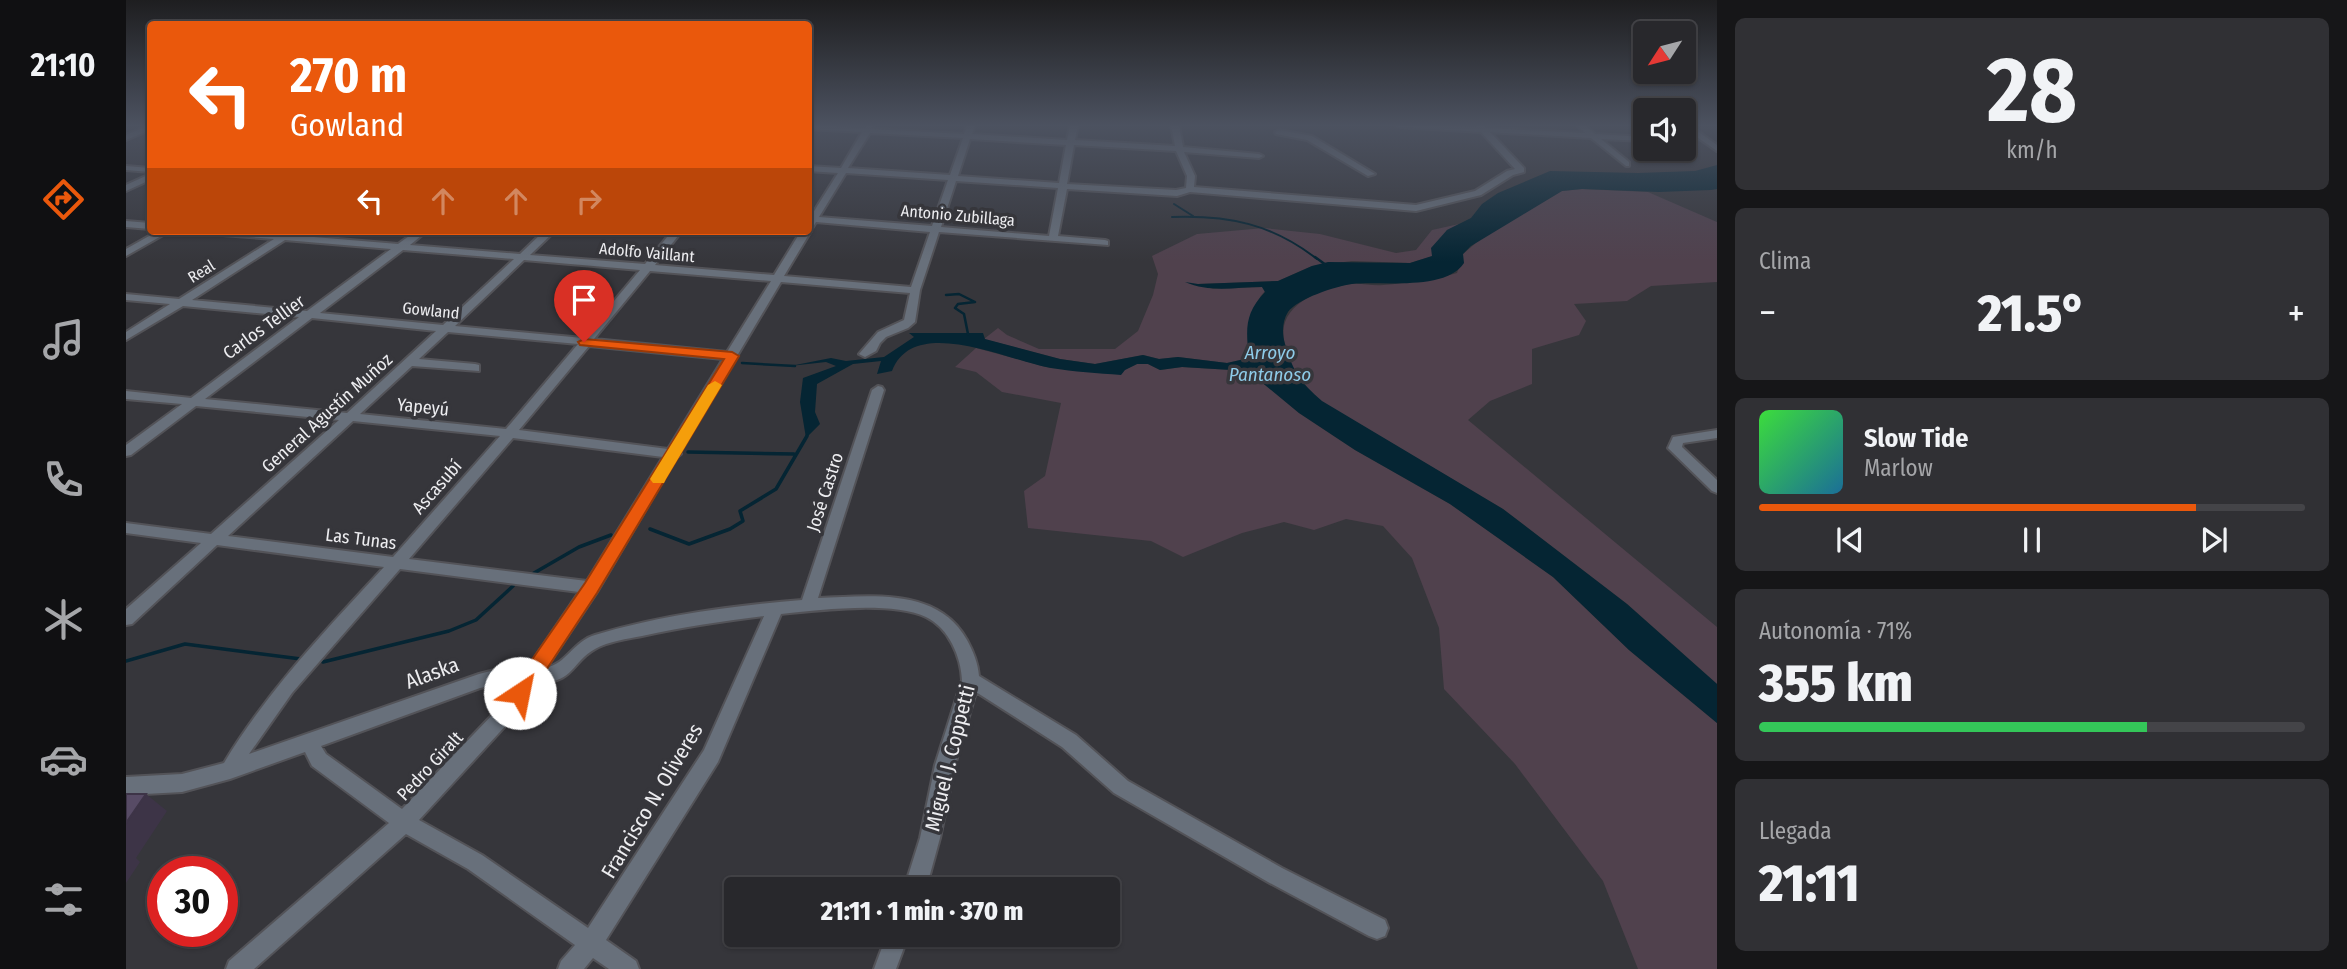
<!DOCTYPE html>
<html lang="es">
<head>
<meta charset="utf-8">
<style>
	:root { --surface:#28282c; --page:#303034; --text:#f1f3f6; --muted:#a5a6a9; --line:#444448; --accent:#ea580c }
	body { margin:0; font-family:"Fira Sans Condensed",sans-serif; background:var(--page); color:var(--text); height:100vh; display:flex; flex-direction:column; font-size:26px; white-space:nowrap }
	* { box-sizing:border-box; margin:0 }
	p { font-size:23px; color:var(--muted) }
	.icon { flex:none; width:38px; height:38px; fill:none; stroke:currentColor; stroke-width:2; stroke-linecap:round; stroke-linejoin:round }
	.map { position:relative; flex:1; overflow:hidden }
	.side { display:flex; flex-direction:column; gap:18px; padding:18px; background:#161618; width:630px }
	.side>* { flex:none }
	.hud { position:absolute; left:21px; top:21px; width:665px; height:214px; border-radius:7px; box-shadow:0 2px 5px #0004,0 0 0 2px var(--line); background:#ea580c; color:#fff; overflow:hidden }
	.needle { width:46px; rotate:234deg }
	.tools { position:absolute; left:1507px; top:21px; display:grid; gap:14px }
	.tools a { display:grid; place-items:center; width:63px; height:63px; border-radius:7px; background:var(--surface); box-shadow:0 2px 5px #0004,0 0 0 2px var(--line); font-size:35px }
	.speed { position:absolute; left:21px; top:856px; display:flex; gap:14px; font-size:35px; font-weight:700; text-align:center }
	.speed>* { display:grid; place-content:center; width:91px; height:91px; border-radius:50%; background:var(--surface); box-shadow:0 2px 5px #0004,0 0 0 2px var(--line); line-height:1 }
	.speed .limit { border:10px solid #d22; background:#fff; color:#111 }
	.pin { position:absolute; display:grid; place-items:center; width:60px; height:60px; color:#fff; margin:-72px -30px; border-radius:50% 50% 50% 0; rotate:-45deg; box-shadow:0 0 7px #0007 }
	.pin .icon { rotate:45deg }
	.me { position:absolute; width:77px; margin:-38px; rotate:34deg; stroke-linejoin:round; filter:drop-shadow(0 0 5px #0008) }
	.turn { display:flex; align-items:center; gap:24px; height:147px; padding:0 28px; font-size:32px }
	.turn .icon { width:91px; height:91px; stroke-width:2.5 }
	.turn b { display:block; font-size:49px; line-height:60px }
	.lanes { display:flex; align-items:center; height:66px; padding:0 28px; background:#0003; justify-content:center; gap:35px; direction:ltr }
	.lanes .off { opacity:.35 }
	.big { font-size:52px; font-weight:800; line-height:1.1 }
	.side .card { flex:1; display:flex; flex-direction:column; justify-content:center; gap:10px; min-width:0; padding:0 24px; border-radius:10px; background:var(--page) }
	.side .dial { align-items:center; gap:0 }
	.dial b { font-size:91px; line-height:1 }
	.song { display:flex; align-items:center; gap:21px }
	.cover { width:84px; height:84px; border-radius:10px; background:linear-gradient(135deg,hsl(120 70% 55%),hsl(200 70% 35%)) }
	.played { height:7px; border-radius:4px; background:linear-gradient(90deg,var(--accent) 80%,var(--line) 80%) }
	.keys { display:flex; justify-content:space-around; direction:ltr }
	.heat { display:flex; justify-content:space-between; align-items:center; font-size:38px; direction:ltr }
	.charge { height:10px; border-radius:5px; background:linear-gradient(90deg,#34c759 71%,var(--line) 0) }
	.trip { position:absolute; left:598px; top:877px; width:396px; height:70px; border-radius:7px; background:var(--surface); box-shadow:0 2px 5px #0004,0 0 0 2px var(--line); font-weight:800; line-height:70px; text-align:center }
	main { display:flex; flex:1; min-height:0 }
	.menu { display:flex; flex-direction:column; width:126px; justify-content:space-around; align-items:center; background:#101012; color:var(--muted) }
	.menu .icon { width:49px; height:49px }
	.menu .on { color:var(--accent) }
	.menu b { font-size:32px; color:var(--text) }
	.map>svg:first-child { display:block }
	.green { fill:#50414d }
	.water { fill:#052533 }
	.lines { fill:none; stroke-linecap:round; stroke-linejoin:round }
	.stream-far2 { stroke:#052533; stroke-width:2 }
	.stream-far1 { stroke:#052533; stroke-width:2.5 }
	.stream { stroke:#052533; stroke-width:3.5 }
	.street-casing { stroke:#535358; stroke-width:4 }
	.street { fill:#68707b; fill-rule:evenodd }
	.shaded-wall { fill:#3d3447 }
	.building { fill:#574b65; stroke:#3d3447; stroke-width:2 }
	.route { fill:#ea580c; stroke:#983908; stroke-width:2 }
	.slow { fill:#f59e0b }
	.labels { text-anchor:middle; stroke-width:7; stroke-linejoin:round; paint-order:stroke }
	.far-street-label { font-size:16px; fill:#ededf0; stroke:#36363b }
	.street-label { font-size:18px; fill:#ededf0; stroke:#36363b }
	.water-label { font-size:19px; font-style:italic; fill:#8ecbe8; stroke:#36363b }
	.near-street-label { font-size:21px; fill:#ededf0; stroke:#36363b }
</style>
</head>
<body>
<main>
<nav class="menu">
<b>21:10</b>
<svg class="icon on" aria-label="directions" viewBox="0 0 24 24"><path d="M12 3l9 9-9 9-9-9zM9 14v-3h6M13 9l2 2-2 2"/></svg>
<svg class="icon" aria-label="music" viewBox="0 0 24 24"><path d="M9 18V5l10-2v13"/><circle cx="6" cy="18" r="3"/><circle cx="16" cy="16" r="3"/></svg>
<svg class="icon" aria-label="phone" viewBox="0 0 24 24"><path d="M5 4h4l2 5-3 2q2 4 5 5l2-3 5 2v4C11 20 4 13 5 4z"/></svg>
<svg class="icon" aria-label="climate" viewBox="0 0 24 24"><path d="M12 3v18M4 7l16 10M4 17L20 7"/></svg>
<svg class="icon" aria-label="car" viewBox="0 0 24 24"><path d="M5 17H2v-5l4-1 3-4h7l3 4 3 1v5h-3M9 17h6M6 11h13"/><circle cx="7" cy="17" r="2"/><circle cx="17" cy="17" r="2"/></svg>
<svg class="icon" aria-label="filters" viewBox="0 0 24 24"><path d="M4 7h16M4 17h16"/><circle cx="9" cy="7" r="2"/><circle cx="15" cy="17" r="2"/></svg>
</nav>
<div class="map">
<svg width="1591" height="969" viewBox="0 0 1591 969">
	<rect width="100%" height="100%" fill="#36363b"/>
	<path class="green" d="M1456,189L1522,192L1591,222V282L1525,286L1501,301L1448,304L1460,321L1453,335L1406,349V384L1364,401L1342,420L1591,627V684L1501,604L1377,509L1196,402C1174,382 1167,372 1159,344C1148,306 1194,288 1225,284C1236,283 1246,286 1257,285C1282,283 1307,280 1331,273L1337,254L1358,236L1436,191Z
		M1333,224L1321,230L1307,256L1284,263L1226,261L1186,266L1152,281L1072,284L1087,289L1136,287L1139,291C1122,309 1119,335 1124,358L1101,363L1052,357L1033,359L1017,355L969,364L934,359L858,339L872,328L881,335L913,349H989L1012,331L1027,295L1032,274L1026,256L1071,234L1138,228L1194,234L1270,253L1290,250L1306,230Z
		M850,348L924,368L998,370L1011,364H1022L1034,370L1056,367L1122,371L1173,413L1229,450L1324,504L1427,577L1503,650L1591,723V969H1512L1477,881L1389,764L1318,689L1313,628L1286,558L1257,526L1220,519L1188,530L1158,522L1116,533L1057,557L1025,541L902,528L898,491L919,476L935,403L876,392L850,372L829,367Z"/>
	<path class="water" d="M1591,165V189L1585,190L1533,192L1456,189L1436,191L1345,246L1337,254L1338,263C1320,291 1256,281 1226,284C1210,286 1171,299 1162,312C1156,321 1156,334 1159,344C1167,372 1174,382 1196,401L1377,509L1501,604L1591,684V723L1503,650L1427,577L1324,504L1229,450L1173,413L1122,371L1056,367L1034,370L1022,364H1011L999,370L995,375C972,373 948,372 925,368C885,362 788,313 766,371L751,374L755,361L727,364L691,384L689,412L694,424L680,438L674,402L677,378L710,366L700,362L664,366L705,358L720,361L758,357L788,337L783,333H857L859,339L934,359L969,364L1017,355L1033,359L1052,357L1101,363L1123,358C1120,330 1118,314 1139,292L1136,287C1110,287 1084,293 1059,282L1072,284L1152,281L1186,266L1202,262L1284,263L1306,256L1305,248L1321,230L1345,218L1356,204L1372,193L1424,171L1512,173L1569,171Z"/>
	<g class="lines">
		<path class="stream-far2" d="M1048,204L1067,216
			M1046,217C1103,215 1146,224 1191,259"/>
		<path class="stream-far1" d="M1189,257L1200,265
			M820,295L833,294L849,302L832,304L829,308L838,314L842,334
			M616,363L669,366"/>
		<path class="stream" d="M562,452L668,454
			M524,529L563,544L604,529L617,521L614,511L650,489L681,436
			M408,573L453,547L485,535
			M0,661L59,644L175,659
			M197,662L323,631L350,620L387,586"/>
		<defs>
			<path id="street" d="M24,125V130L0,140V135Z
				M682,125L739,128L741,125H747L746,129L838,134L841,125H849L846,134L941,140L944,125H952L949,140L1049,146L1045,125H1053L1057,147L1133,154L1137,156L1133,158L1058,152L1069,176L1068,187L1290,205L1349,191L1381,171L1389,169L1355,132L1274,127L1270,125L1351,127L1349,125H1357L1360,128L1459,133L1450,125H1459L1469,134L1519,137V141L1475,139L1503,162V166H1500L1465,138L1364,132L1398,168V172L1387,175L1355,195L1290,211L1064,192L1051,196L941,189L932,236L979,240L982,241V245L813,232L794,290L789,322L782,328L760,337L754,343L750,351L739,357L733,354L752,332L778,320L784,293L655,282L554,452L555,454L550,458L471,592L421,667C439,665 448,641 469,635C536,615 606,606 676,600L746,390L752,386L756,387L758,390L692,598C744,596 812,587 841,640C847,651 852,663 853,676L950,735L1002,781L1156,868L1259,920L1262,928L1259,936L1251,939L1243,936L1142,882L988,793L936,747L850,692L829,765L814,838L800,889H778L794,838L809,765L836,680C835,657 823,628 800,617C765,601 694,610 655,614L592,762L480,940L510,961L513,969H483L467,958L458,969H432L435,961L449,945L342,869L280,834L128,969H100L103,961L263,823L186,766L179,752L104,779L56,792L0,795V777L56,774L98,763C142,690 200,630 258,567L91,545L6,624L0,625V609L75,543L0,533V523L85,534L213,420L70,406L5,455L0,456V445L56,404L0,399V391L65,398L173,317L57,306L0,340V332L44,304L0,300V294L53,299L148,239L83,234L78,231H117L272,244L290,231H301L284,245L394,254L418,231H429L404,255L519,264L546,231H556L529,265L648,275L675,231H682V229L685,231L658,276L785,287L804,232L690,222L687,227H682V216H685L712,173L682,171V166L715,168L736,132L682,129ZM744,133L837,138L824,175L722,168ZM844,139L940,145L933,183L832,176ZM948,145L1050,151L1061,176L1060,188L1050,190L941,184ZM720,173L822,180L806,226L693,217ZM830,181L932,188L923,236L815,227ZM159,240L265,249L181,311L66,300ZM277,250L388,259L317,325L194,313ZM398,260L514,270L457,338L329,326ZM524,271L645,281L601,352L468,339ZM186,318L310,331L221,413L79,399ZM322,332L452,344L380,429L234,414L286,366L353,371V365L349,364L293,359ZM463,346L597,359L542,449L393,430ZM227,421L374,436L267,557L102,536ZM387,438L537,457L461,581L283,559ZM274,569L453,592L403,666H384L353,674L123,754L166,693ZM638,616L578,750L462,928L356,855L293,820L383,722L411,682C448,684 445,662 469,649C483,641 501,639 516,636C557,627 597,621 638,616ZM393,680L371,710L276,809L200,754L195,746L354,688Z
				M1558,125H1563L1591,145V151L1558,128Z
				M1153,130L1186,136L1249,174L1242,176L1181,140L1150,134L1149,132Z
				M0,166L24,168V172L0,170Z
				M24,174V180L0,191V185Z
				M0,221L24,223V229L0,227Z
				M32,231H44L0,256V249Z
				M1591,430V438L1557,443L1556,447L1591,480V493L1586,491L1542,448L1547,437Z
				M761,934H783L770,969H748Z"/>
		</defs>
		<use href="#street" class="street-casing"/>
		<use href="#street" class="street"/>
	</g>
	<path class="shaded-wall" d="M20,794L41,811L10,858L14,862L0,883V823Z"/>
	<path class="building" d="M0,794H20L0,823Z"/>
	<linearGradient id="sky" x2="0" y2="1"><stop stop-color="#1e1e20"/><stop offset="0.48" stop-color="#4c5260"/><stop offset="1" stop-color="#4c5260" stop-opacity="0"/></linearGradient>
	<rect width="1591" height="261" fill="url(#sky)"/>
	<path class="route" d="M458,339L606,352L613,356L471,593L401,699L394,702L387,699L384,693L387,687L459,583L598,359L454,345L452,342Z"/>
	<path class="slow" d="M589,381L596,385L540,479L538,483H527L524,479L582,385Z"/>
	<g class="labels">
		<g class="far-street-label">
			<text transform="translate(832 215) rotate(5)" y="6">Antonio Zubillaga</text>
			<text transform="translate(521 252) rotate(5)" y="6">Adolfo Vaillant</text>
			<text transform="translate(75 271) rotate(-32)" y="6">Real</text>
			<text transform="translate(305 310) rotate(6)" y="6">Gowland</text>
		</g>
		<g class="street-label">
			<text transform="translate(138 327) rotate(-36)" y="6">Carlos Tellier</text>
			<text transform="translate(297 407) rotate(6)" y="6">Yapeyú</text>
			<text transform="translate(201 413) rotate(-42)" y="6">General Agustín Muñoz</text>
			<text transform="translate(311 487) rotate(-49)" y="6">Ascasubí</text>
			<text transform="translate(699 492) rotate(-72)" y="6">José Castro</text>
			<text transform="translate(235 539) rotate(7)" y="6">Las Tunas</text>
			<text transform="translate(304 766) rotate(-47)" y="6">Pedro Giralt</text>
		</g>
		<g class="water-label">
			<text x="1144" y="359">Arroyo<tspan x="1144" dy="22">Pantanoso</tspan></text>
		</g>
		<g class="near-street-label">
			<text transform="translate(306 673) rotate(-20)" y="7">Alaska</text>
			<text transform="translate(824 758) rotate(-76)" y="7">Miguel J. Coppetti</text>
			<text transform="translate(526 801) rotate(-59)" y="7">Francisco N. Oliveres</text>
		</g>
	</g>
</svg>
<div class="tools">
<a><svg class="needle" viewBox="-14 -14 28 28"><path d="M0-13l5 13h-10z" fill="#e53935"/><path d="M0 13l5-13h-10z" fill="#a5a6a9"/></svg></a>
<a><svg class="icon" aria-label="sound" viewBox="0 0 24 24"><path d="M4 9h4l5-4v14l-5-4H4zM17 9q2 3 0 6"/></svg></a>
</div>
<div class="speed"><div class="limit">30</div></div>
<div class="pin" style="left:458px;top:342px;background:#d93025"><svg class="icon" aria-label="arrive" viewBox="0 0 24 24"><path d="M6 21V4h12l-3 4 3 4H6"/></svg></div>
<svg class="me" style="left:394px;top:693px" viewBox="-20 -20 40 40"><circle r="19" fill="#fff"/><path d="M0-13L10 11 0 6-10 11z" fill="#ea580c"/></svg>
<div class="trip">21:11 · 1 min · 370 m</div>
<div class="hud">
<div class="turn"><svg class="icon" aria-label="left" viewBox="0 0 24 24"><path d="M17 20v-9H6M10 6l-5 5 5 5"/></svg><div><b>270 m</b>Gowland</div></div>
<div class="lanes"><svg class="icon" aria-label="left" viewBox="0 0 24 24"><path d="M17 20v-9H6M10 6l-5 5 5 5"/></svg><svg class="icon off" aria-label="ahead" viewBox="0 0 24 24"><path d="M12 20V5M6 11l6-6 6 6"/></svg><svg class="icon off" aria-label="ahead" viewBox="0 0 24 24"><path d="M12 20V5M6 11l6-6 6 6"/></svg><svg class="icon off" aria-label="right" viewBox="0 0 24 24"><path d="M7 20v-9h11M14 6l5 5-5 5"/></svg></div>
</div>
</div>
<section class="side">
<div class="card dial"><b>28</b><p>km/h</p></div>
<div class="card"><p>Clima</p>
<div class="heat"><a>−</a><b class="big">21.5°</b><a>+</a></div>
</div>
<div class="card">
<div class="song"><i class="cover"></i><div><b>Slow Tide</b><p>Marlow</p></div></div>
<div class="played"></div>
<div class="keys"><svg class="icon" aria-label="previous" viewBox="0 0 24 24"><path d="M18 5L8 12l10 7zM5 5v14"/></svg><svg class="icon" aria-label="pause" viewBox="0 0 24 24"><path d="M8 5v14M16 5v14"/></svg><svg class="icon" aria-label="next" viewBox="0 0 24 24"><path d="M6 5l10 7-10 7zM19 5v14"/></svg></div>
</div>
<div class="card"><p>Autonomía · 71%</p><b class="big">355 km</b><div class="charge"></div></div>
<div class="card"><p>Llegada</p><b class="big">21:11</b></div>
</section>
</main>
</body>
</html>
